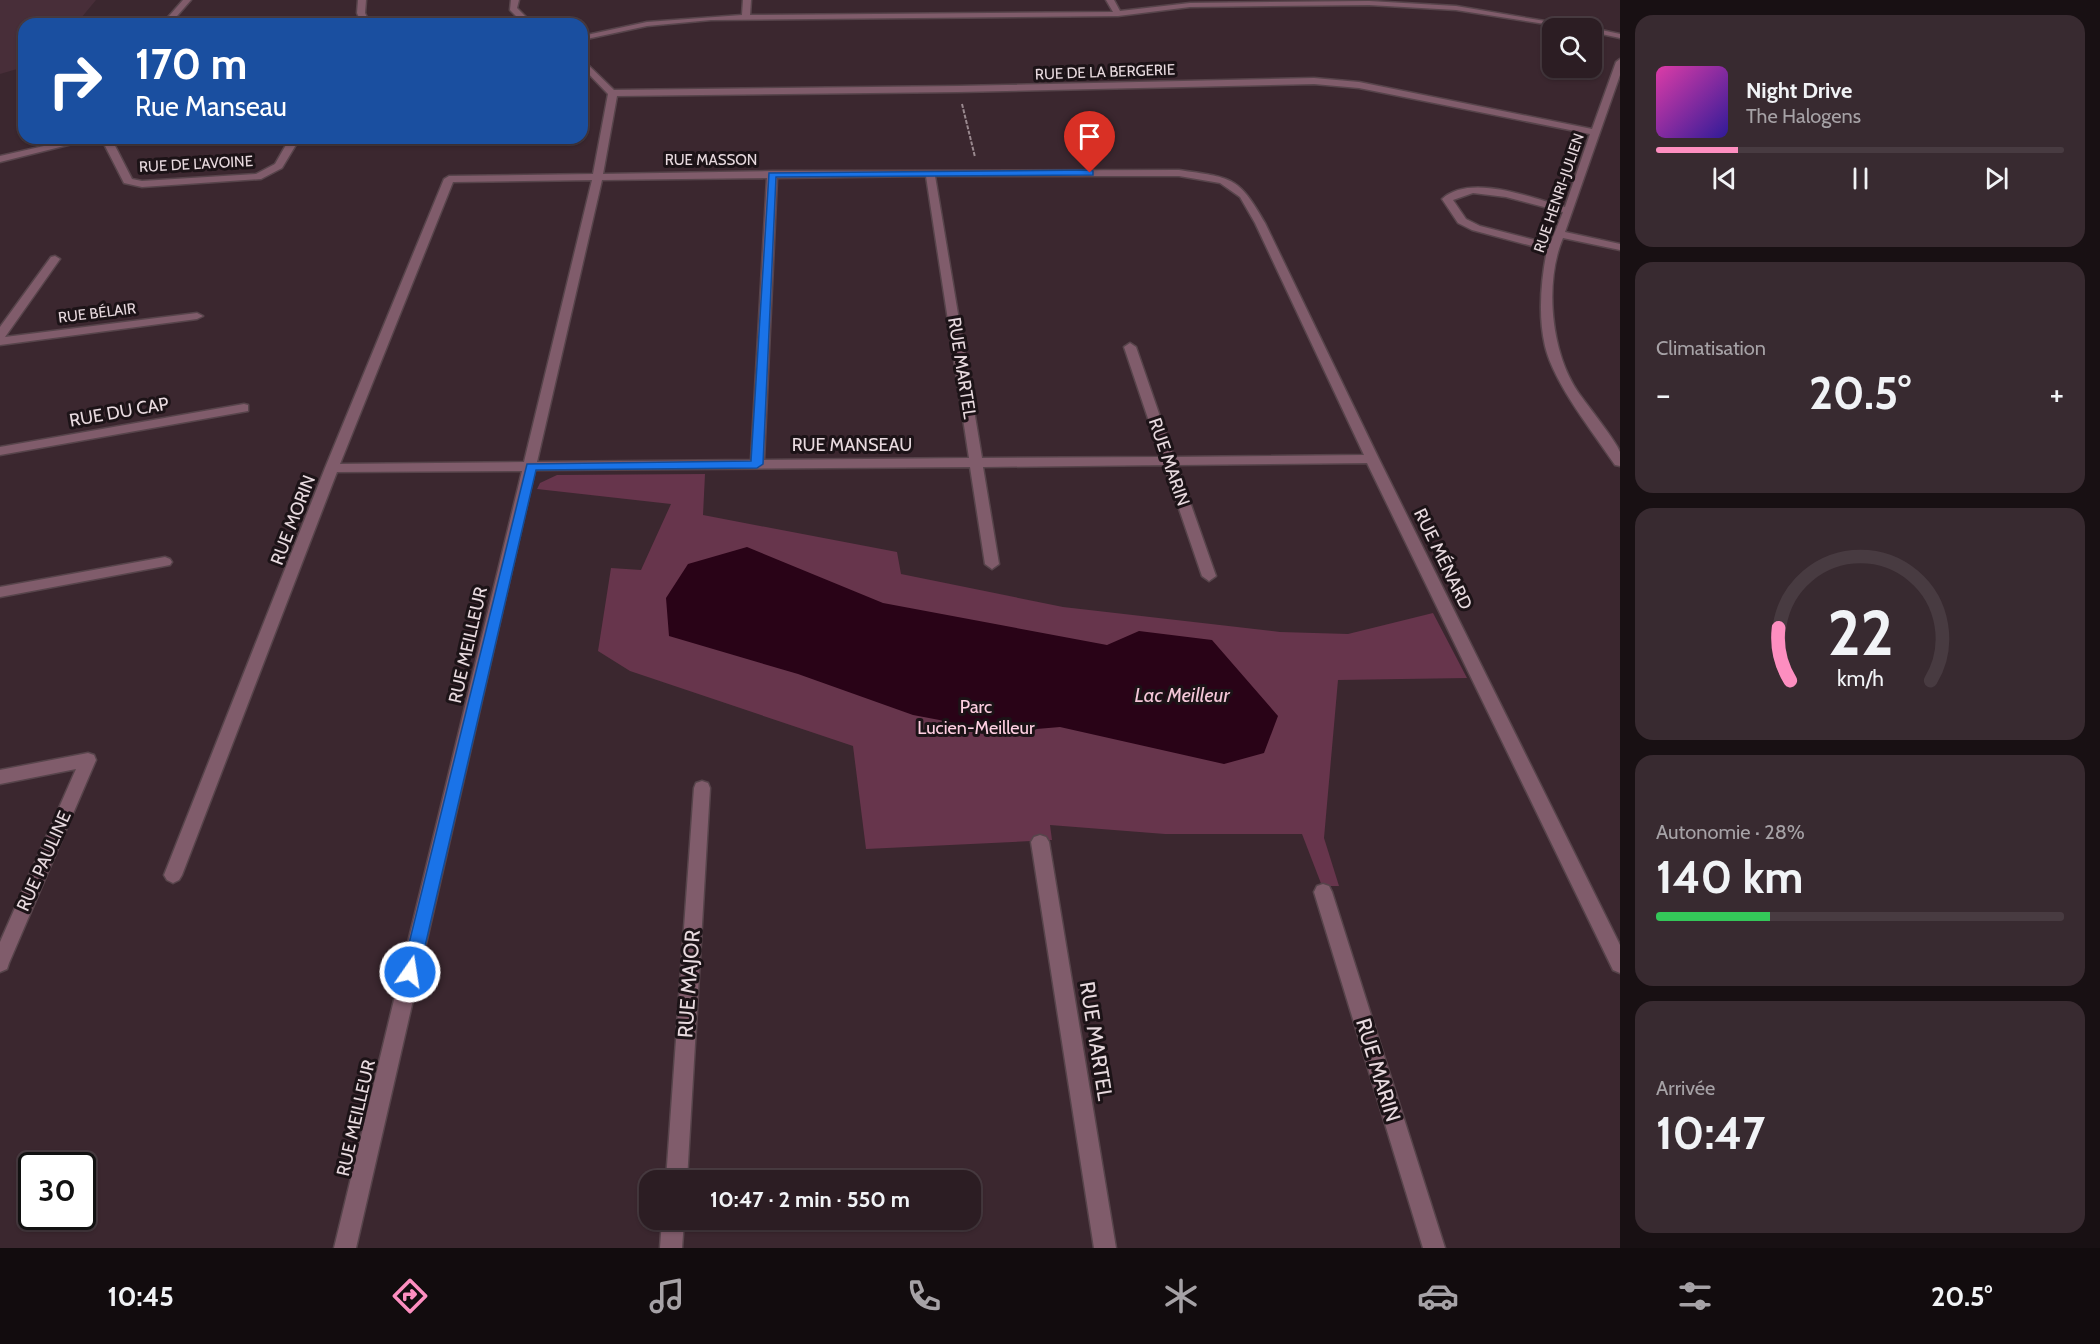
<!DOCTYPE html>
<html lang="fr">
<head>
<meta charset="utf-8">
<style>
	:root { --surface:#2c1d23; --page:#382a30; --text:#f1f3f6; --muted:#a6a2a6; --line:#483b41; --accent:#fd8ec0 }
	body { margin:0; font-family:Cabin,sans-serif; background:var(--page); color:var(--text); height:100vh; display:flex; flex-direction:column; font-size:22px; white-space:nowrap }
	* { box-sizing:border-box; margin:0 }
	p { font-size:20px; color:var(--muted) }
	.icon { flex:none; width:33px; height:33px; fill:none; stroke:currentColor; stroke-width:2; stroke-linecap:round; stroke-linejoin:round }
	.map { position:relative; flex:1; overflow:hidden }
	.sheet { display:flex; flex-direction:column; gap:15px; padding:15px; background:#181013; width:480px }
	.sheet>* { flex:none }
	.guide { position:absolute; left:18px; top:18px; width:570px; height:126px; border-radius:18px; box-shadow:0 2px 4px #0004,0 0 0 2px var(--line); background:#1a4fa0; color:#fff; overflow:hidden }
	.controls { position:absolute; left:1542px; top:18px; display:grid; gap:12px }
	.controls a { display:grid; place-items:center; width:60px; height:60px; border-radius:12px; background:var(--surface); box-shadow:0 2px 4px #0004,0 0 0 2px var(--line); font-size:30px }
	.speed { position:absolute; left:18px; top:1152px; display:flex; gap:12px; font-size:30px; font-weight:700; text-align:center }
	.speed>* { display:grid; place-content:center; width:78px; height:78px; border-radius:50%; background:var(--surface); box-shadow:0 2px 4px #0004,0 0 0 2px var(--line); line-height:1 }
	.speed .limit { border:3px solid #111; border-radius:9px; background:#fff; color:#111 }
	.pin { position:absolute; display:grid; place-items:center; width:51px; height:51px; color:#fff; margin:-62px -26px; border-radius:50% 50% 50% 0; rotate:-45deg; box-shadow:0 0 6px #0007 }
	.pin .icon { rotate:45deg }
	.me { position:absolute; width:66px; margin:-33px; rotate:13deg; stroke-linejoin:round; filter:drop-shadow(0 0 4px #0008) }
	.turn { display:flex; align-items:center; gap:21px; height:126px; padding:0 18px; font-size:27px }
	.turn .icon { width:78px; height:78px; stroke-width:2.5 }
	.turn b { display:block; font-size:42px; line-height:51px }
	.big { font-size:45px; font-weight:700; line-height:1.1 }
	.sheet .tile { flex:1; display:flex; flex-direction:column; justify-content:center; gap:9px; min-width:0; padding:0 21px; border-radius:18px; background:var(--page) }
	.sheet .dial { align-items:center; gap:0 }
	.dial svg { height:156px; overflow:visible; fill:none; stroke:var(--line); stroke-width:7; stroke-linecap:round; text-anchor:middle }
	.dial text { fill:var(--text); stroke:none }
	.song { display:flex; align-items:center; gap:18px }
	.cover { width:72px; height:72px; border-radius:9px; background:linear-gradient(135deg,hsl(320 70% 55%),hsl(250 70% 35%)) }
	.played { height:6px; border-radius:3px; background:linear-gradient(90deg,var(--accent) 20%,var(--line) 20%) }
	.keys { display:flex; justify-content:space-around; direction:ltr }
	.heat { display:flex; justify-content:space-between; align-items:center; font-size:33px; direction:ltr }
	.charge { height:9px; border-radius:4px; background:linear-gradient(90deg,#34c759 28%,var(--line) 0) }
	.trip { position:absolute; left:639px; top:1170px; width:342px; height:60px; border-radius:18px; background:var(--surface); box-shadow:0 2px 4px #0004,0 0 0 2px var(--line); font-weight:700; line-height:60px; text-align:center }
	.tab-bar { display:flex; height:96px; justify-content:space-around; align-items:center; background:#120c0e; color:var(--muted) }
	.tab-bar .icon { width:42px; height:42px }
	.tab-bar .on { color:var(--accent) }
	.tab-bar b { font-size:27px; color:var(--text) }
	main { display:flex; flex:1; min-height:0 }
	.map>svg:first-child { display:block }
	.built { fill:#482e39 }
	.green { fill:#67354c }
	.water { fill:#290317 }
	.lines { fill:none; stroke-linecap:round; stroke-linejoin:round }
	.minor-casing { stroke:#57444b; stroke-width:3 }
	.path { stroke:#9a898f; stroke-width:2; stroke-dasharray:4 1.5; stroke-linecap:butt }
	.minor { fill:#805c6b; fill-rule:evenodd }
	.route { fill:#1a73e8; stroke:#114b97; stroke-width:1.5 }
	.labels { text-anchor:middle; stroke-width:6; stroke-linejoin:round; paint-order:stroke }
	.far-street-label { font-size:15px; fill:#e8dadf; stroke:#1c1317 }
	.street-label { font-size:18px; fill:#e8dadf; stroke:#1c1317 }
	.park-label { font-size:18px; fill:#ffd0e2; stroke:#1c1317 }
	.water-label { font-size:20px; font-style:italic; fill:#f4c6d8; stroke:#1c1317 }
	.near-street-label { font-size:21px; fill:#e8dadf; stroke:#1c1317 }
</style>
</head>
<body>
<main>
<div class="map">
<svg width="1620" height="1248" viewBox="0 0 1620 1248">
	<rect width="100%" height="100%" fill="#3b272f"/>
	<path class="built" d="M0,0H96L76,24H24V67L0,74Z"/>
	<path class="green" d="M705,474L703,515L897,552L901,574L1063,607L1280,632L1348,634L1433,613L1467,678L1338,680L1324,838L1339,886H1322L1302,834H1165L1050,825L1052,840L866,849L853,746L630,671L598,651L611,568L641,570L671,504L537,489L540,483L557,475Z"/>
	<path class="water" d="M747,547L883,603L1107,645L1139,631L1212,640L1278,716L1264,753L1224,764L1060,727L1003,732L913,715L798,674L669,636L666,598L688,564Z"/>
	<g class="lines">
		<defs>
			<path id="minor" d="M183,0H191L170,24H162Z
				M358,0H366L365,13L370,24H362L357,13Z
				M511,0H519L517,8L533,24H524L510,10Z
				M743,0H751L750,15L1113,12L1106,0H1114L1120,11L1190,3L1369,1L1456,6L1587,28H1571L1456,10L1369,5L1190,7L1118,16L711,20L647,26L582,40V36L647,22L742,15Z
				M1589,28H1592L1620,34V38L1592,32V28Z
				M582,59L614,90L958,86L1314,78L1359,82L1592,129L1616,62L1620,59V75L1565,232L1620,244V250L1563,238C1544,283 1551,352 1578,392C1587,405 1616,441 1620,452C1620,456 1620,462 1620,466L1615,465C1593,432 1554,384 1545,346C1538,316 1541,280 1547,250L1472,230L1458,223L1442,199C1470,173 1532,198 1565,207L1590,134L1359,88L1314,84L958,92L617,96L603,174L772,171L1179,170C1231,178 1238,175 1265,223L1379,459L1620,945V973L1613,970L1367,463L1177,465L1216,576L1209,581L1202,576L1164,465L983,467L999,564L992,569L985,564L970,467L535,470L356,1248H334L522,471L337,472L182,875L179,880L173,883L167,880L164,875L325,468L444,179L449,176L593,174L608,94L582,67ZM926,176L969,458L764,460L777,178ZM935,176H1179L1220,183L1240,197L1255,223L1364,455L1174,457L1136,347L1130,343L1124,347L1161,457L982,458ZM767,178L751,460L537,462L602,180ZM592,180L524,462L340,464L453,182ZM1473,193L1506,197L1563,212L1550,244L1480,226L1466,219L1453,200Z
				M79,138H96L0,162V156Z
				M101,138H111L132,179L142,181L256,174L275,164L290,138H300L282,168L261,179L142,187L124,183Z
				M55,256L60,259L5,337L197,313L203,316L197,319L0,345V327L51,257Z
				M244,404L248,405V411L0,455V447Z
				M165,557L170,559L172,562L170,565L0,597V587Z
				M88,753L94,755L96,760L9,963L7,969L0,972V942L76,769L0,784V770Z
				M702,781L708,783L710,788L687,1180H666L694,788L696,783Z
				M1040,835L1046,837L1049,842L1116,1248H1094L1031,842L1034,837Z
				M1323,884L1329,886L1332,892L1445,1248H1423L1314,892L1317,886Z
				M662,1220H684L682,1248H660Z"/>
		</defs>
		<use href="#minor" class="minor-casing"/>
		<path class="path" d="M962,104L975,157"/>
		<use href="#minor" class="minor"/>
	</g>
	<path class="route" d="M1090,170L1093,171V175L776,177L763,464L757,468L536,470L419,972L417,978L410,980L404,978L402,972L527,464L751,461L769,173Z"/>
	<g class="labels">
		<g class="far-street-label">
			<text transform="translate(1105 72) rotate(-2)" y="5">RUE DE LA BERGERIE</text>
			<text x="711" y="165">RUE MASSON</text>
			<text transform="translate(196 164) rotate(-3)" y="5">RUE DE L'AVOINE</text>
			<text transform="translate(1559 193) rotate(-71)" y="5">RUE HENRI-JULIEN</text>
			<text transform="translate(97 313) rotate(-7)" y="5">RUE BÉLAIR</text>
		</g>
		<g class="street-label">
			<text transform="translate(962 368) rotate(81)" y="6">RUE MARTEL</text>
			<text transform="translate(119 412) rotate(-10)" y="6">RUE DU CAP</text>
			<text x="852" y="451">RUE MANSEAU</text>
			<text transform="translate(1169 462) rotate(71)" y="6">RUE MARIN</text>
			<text transform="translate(293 520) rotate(-69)" y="6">RUE MORIN</text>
			<text transform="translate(1443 559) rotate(64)" y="6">RUE MÉNARD</text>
			<text transform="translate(468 645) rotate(-77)" y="6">RUE MEILLEUR</text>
			<text transform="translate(44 861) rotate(-66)" y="6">RUE PAULINE</text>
			<text transform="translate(356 1118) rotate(-77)" y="6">RUE MEILLEUR</text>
		</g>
		<g class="park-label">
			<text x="976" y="713">Parc<tspan x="976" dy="21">Lucien-Meilleur</tspan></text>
		</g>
		<g class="water-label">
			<text x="1182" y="702">Lac Meilleur</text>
		</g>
		<g class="near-street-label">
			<text transform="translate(689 984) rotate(-86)" y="7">RUE MAJOR</text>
			<text transform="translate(1096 1041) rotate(81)" y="7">RUE MARTEL</text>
			<text transform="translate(1378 1070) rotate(73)" y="7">RUE MARIN</text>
		</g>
	</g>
</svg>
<div class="controls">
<a><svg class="icon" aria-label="search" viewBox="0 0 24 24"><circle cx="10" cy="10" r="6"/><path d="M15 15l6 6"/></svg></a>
</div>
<div class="speed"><div class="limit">30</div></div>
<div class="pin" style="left:1090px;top:173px;background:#d93025"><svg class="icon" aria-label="arrive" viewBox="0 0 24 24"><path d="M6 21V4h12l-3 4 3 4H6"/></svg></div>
<svg class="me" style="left:410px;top:972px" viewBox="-20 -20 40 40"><circle r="17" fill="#1a73e8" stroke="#fff" stroke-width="3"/><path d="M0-11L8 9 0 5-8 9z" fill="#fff"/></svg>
<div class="trip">10:47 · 2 min · 550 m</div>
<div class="guide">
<div class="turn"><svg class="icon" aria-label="right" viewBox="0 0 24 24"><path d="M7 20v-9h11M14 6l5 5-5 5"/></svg><div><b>170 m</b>Rue Manseau</div></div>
</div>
</div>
<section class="sheet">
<div class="tile">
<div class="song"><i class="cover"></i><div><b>Night Drive</b><p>The Halogens</p></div></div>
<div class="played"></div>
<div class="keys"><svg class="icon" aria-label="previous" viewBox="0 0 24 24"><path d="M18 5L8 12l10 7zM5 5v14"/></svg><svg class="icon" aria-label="pause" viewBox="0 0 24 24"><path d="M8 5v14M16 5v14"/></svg><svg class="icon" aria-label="next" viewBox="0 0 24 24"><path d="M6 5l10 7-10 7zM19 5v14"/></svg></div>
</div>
<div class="tile"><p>Climatisation</p>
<div class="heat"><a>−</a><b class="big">20.5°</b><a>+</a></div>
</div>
<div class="tile dial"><svg viewBox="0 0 100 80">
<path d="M14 69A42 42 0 1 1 86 69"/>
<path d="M14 69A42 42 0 0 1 8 42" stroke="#fd8ec0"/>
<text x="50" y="56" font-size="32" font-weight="700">22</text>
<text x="50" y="72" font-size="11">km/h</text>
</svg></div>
<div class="tile"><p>Autonomie · 28%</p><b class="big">140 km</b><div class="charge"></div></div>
<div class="tile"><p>Arrivée</p><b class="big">10:47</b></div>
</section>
</main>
<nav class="tab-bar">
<b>10:45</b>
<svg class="icon on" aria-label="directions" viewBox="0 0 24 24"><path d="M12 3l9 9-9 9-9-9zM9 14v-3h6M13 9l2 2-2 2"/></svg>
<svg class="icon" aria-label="music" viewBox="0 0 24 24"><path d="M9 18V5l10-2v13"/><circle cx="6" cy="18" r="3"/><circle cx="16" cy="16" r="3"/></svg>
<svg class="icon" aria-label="phone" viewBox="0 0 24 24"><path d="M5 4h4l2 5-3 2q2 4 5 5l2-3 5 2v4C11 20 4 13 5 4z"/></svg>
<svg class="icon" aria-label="climate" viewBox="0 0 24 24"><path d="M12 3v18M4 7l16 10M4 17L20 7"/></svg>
<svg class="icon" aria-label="car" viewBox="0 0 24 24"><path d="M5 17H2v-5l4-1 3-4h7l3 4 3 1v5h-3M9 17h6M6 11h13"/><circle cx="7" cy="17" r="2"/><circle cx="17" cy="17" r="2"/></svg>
<svg class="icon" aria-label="filters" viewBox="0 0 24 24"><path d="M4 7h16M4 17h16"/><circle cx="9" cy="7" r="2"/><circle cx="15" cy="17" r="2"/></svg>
<b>20.5°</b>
</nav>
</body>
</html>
